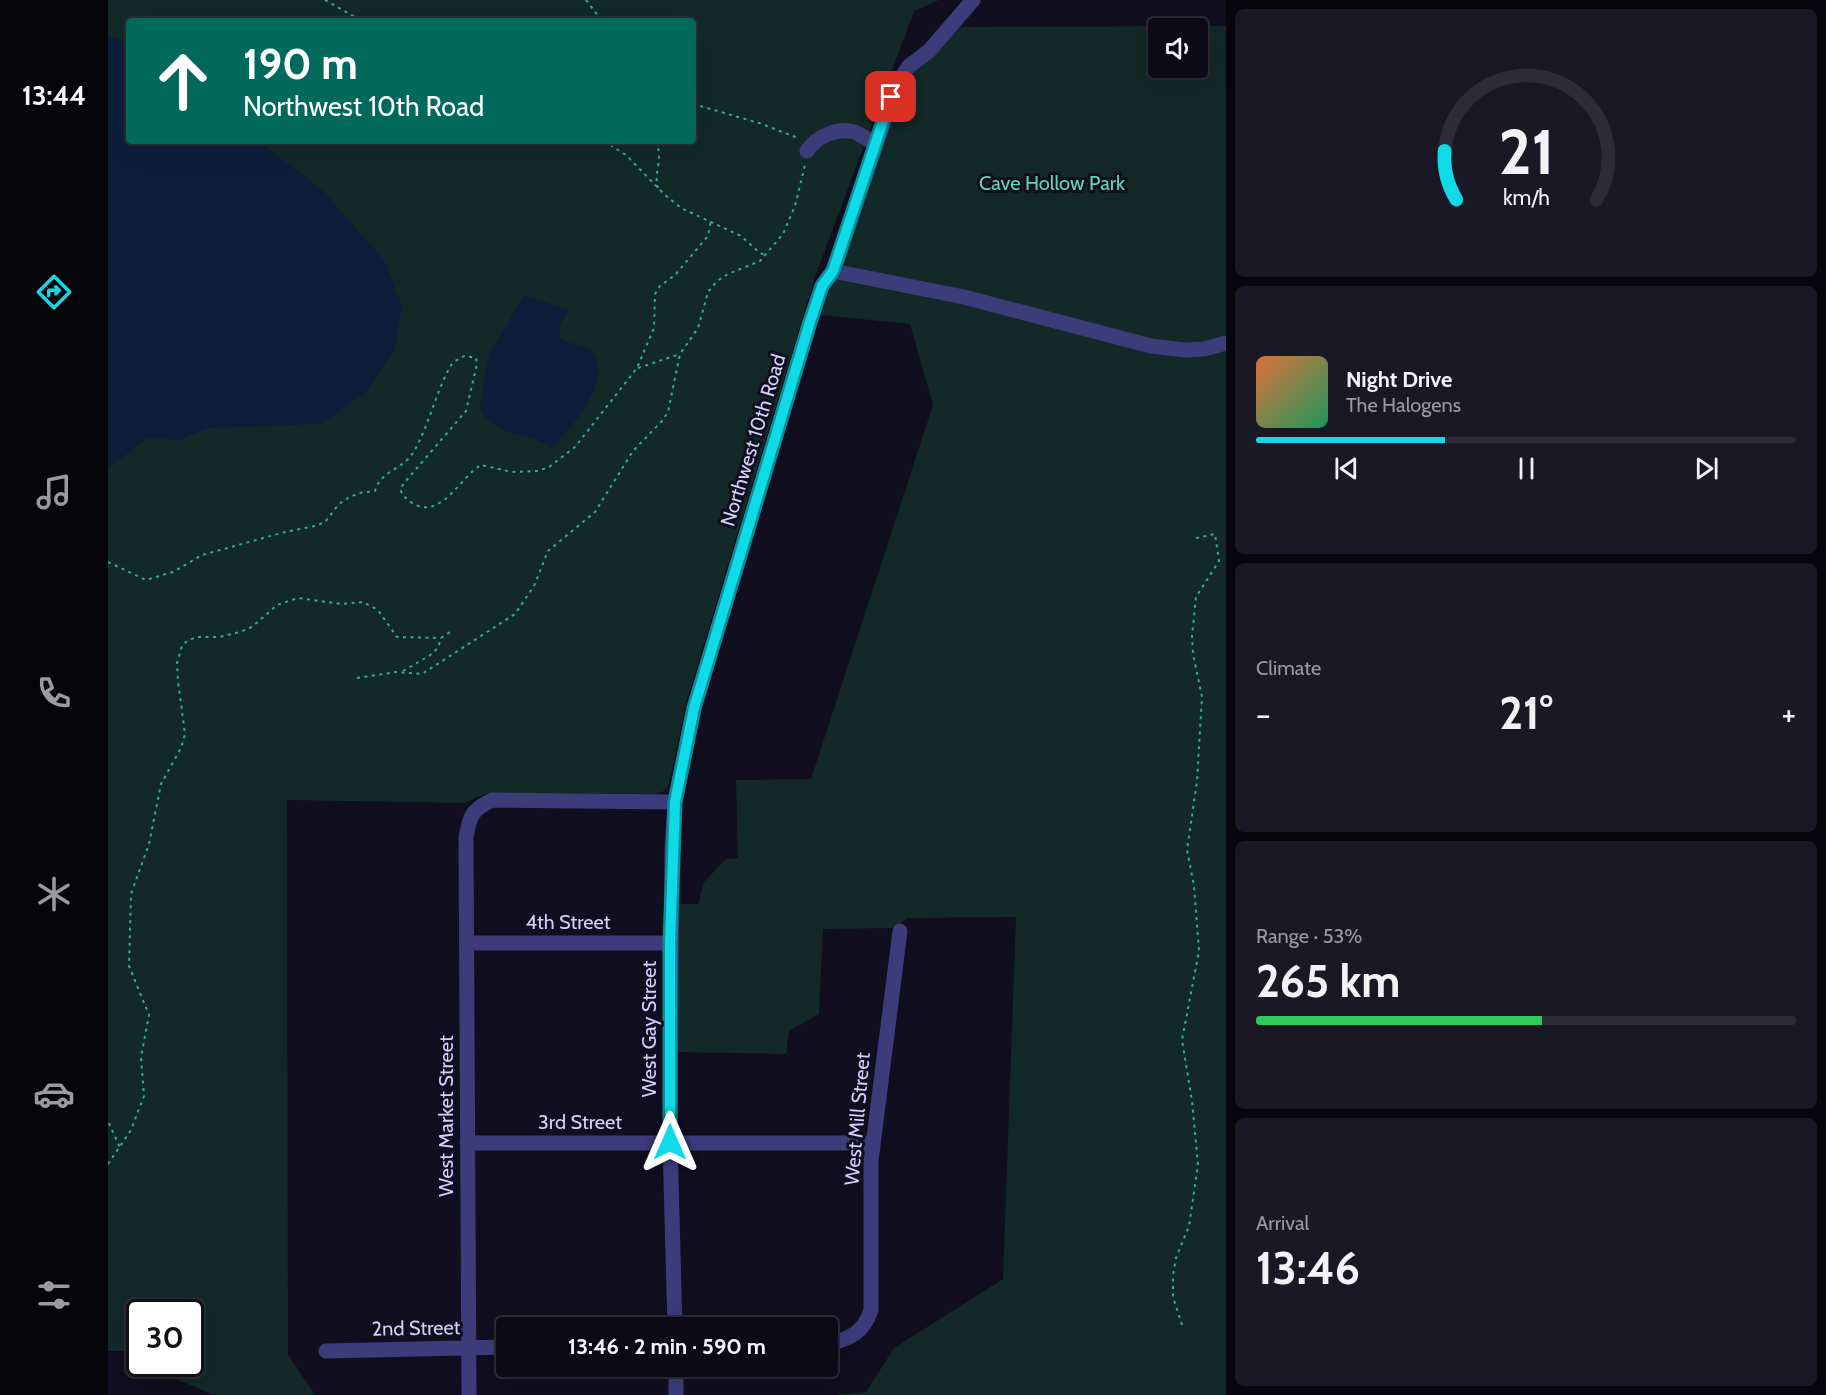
<!DOCTYPE html>
<html lang="en">
<head>
<meta charset="utf-8">
<style>
	:root { --surface:#0c0a17; --page:#1a1824; --text:#f1f3f6; --muted:#9a9aa1; --line:#2c2b36; --accent:#10dae8 }
	body { margin:0; font-family:Cabin,sans-serif; background:var(--page); color:var(--text); height:100vh; display:flex; flex-direction:column; font-size:22px; white-space:nowrap }
	* { box-sizing:border-box; margin:0 }
	p { font-size:20px; color:var(--muted) }
	.icon { flex:none; width:33px; height:33px; fill:none; stroke:currentColor; stroke-width:2; stroke-linecap:round; stroke-linejoin:round }
	.map { position:relative; flex:1; overflow:hidden }
	.drawer { display:flex; flex-direction:column; gap:9px; padding:9px; background:#07060d; width:600px }
	.drawer>* { flex:none }
	.banner { position:absolute; left:18px; top:18px; width:570px; height:126px; border-radius:6px; box-shadow:0 6px 24px #0002,0 0 0 2px var(--line); background:#00695c; color:#fff; overflow:hidden }
	.fabs { position:absolute; left:1040px; top:18px; display:grid; gap:12px }
	.fabs a { display:grid; place-items:center; width:60px; height:60px; border-radius:6px; background:var(--surface); box-shadow:0 6px 24px #0002,0 0 0 2px var(--line); font-size:30px }
	.speed { position:absolute; left:18px; top:1299px; display:flex; gap:12px; font-size:30px; font-weight:700; text-align:center }
	.speed>* { display:grid; place-content:center; width:78px; height:78px; border-radius:50%; background:var(--surface); box-shadow:0 6px 24px #0002,0 0 0 2px var(--line); line-height:1 }
	.speed .limit { border:3px solid #111; border-radius:9px; background:#fff; color:#111 }
	.pin { position:absolute; display:grid; place-items:center; width:51px; height:51px; color:#fff; margin:-26px; border-radius:12px; box-shadow:0 3px 9px #0006 }
	.me { position:absolute; width:66px; margin:-33px; rotate:0deg; stroke-linejoin:round; filter:drop-shadow(0 0 4px #0008) }
	.turn { display:flex; align-items:center; gap:21px; height:126px; padding:0 18px; font-size:27px }
	.turn .icon { width:78px; height:78px; stroke-width:2.5 }
	.turn b { display:block; font-size:42px; line-height:51px }
	.big { font-size:45px; font-weight:700; line-height:1.1 }
	.drawer .card { flex:1; display:flex; flex-direction:column; justify-content:center; gap:9px; min-width:0; padding:0 21px; border-radius:9px; background:var(--page) }
	.drawer .dial { align-items:center; gap:0 }
	.dial svg { height:156px; overflow:visible; fill:none; stroke:var(--line); stroke-width:7; stroke-linecap:round; text-anchor:middle }
	.dial text { fill:var(--text); stroke:none }
	.song { display:flex; align-items:center; gap:18px }
	.cover { width:72px; height:72px; border-radius:9px; background:linear-gradient(135deg,hsl(20 70% 55%),hsl(150 70% 35%)) }
	.played { height:6px; border-radius:3px; background:linear-gradient(90deg,var(--accent) 35%,var(--line) 35%) }
	.keys { display:flex; justify-content:space-around; direction:ltr }
	.heat { display:flex; justify-content:space-between; align-items:center; font-size:33px; direction:ltr }
	.charge { height:9px; border-radius:4px; background:linear-gradient(90deg,#34c759 53%,var(--line) 0) }
	.trip { position:absolute; left:388px; top:1317px; width:342px; height:60px; border-radius:6px; background:var(--surface); box-shadow:0 6px 24px #0002,0 0 0 2px var(--line); font-weight:700; line-height:60px; text-align:center }
	main { display:flex; flex:1; min-height:0 }
	.tabs { display:flex; flex-direction:column; width:108px; justify-content:space-around; align-items:center; background:#050409; color:var(--muted) }
	.tabs .icon { width:42px; height:42px }
	.tabs .selected { color:var(--accent) }
	.tabs b { font-size:27px; color:var(--text) }
	.map>svg:first-child { display:block }
	.green { fill:#122927; fill-rule:evenodd }
	.water { fill:#0c1f3a }
	.lines { fill:none; stroke-linecap:round; stroke-linejoin:round }
	.path { stroke:#36a99e; stroke-width:2; stroke-dasharray:3 4.5; stroke-linecap:butt }
	.minor { stroke:#3c3c7b; stroke-width:15 }
	.route-casing { stroke:#0a8e97; stroke-width:15 }
	.route { stroke:#10dae8; stroke-width:10 }
	.labels { text-anchor:middle; stroke-width:6; stroke-linejoin:round; paint-order:stroke }
	.park-label { font-size:20px; fill:#61d6b4; stroke:#100e1f }
	.street-label { font-size:20px; fill:#d3d0fc; stroke:#100e1f }
</style>
</head>
<body>
<main>
<nav class="tabs">
<b>13:44</b>
<svg class="icon selected" aria-label="directions" viewBox="0 0 24 24"><path d="M12 3l9 9-9 9-9-9zM9 14v-3h6M13 9l2 2-2 2"/></svg>
<svg class="icon" aria-label="music" viewBox="0 0 24 24"><path d="M9 18V5l10-2v13"/><circle cx="6" cy="18" r="3"/><circle cx="16" cy="16" r="3"/></svg>
<svg class="icon" aria-label="phone" viewBox="0 0 24 24"><path d="M5 4h4l2 5-3 2q2 4 5 5l2-3 5 2v4C11 20 4 13 5 4z"/></svg>
<svg class="icon" aria-label="climate" viewBox="0 0 24 24"><path d="M12 3v18M4 7l16 10M4 17L20 7"/></svg>
<svg class="icon" aria-label="car" viewBox="0 0 24 24"><path d="M5 17H2v-5l4-1 3-4h7l3 4 3 1v5h-3M9 17h6M6 11h13"/><circle cx="7" cy="17" r="2"/><circle cx="17" cy="17" r="2"/></svg>
<svg class="icon" aria-label="filters" viewBox="0 0 24 24"><path d="M4 7h16M4 17h16"/><circle cx="9" cy="7" r="2"/><circle cx="15" cy="17" r="2"/></svg>
</nav>
<div class="map">
<svg width="1118" height="1395" viewBox="0 0 1118 1395">
	<rect width="100%" height="100%" fill="#100e1f"/>
	<path class="green" d="M0,0H831L806,11L707,277L579,700L561,784L556,791L548,794L380,793L357,803L179,800L180,1355L207,1395H106L40,1367V1364H82V1312H32L31,1351H0ZM21,21H585V141H21Z
		M1118,26V1395H728L758,1392L786,1348L895,1279L908,917L799,918L787,928L715,929L711,1014L681,1031L678,1054L569,1052V904H590L596,882L618,859L630,858L628,780L703,779L825,405L802,324L713,315L788,86L844,27ZM1050,28H1089V68H1050Z"/>
	<path class="water" d="M0,38H13L21,44V141H150L215,190L277,262L294,306L287,350L258,392L213,424L100,428L72,440L40,438L0,468Z
		M416,295L461,310L451,326L452,338C461,345 477,344 485,353C506,379 461,432 443,448C422,431 383,438 372,407L381,355Z"/>
	<g class="lines">
		<path class="path" d="M217,0L254,21
			M478,0L494,21
			M585,104L651,123L690,138
			M496,141L518,155L556,194L573,208L633,236L652,253L658,255
			M548,141C556,161 545,172 550,188
			M530,368L572,354
			M0,562L38,580L65,572L94,555L177,532L207,526L217,522L231,504L240,498L251,493L267,491C272,471 294,470 305,453C321,426 327,394 342,367C345,361 351,359 356,356L368,358L369,364L358,411L297,482L292,489C294,495 298,499 304,503C333,521 352,477 373,465L404,472L429,471L441,467L467,447L529,368L546,328L547,294L552,286L567,275L600,236L603,220
			M295,671L321,656L330,648L333,638L345,630
			M249,678L288,672L314,674L407,614L426,586L440,551L487,512L525,451L554,421L560,412L572,354L590,328L600,292L609,281L620,274L652,261L675,234L687,206L697,165
			M1,1123L12,1148
			M0,1164L23,1130L36,1096L33,1057L41,1015L21,966L23,894L41,844L53,784L73,748L77,734L70,681L69,663L74,646L80,640L90,637H111L132,632L144,627L169,605L190,598L234,604L255,602L270,610L289,637L333,638
			M1074,1325L1065,1297V1275L1068,1258L1081,1226L1090,1165L1084,1101L1074,1040L1091,951L1086,886L1079,850L1089,781L1094,697L1085,654L1084,636L1088,597L1111,561L1107,534L1084,539"/>
		<path class="minor" d="M699,151C708,137 729,127 746,132C753,134 760,140 767,144
			M725,271L856,297L1043,346L1076,350L1096,349L1118,343
			M359,943H562
			M359,1143H765
			M567,1328L562,1142L564,849L567,802L586,708L702,322L714,286L725,271L788,86L800,67L821,51L865,0
			M720,1344C742,1339 756,1332 763,1310V1161L792,931
			M218,1351L399,1347
			M568,1366V1395
			M361,1395L358,837C362,815 364,810 384,800L567,802"/>
	</g>
	<g class="lines">
		<defs>
			<path id="route" d="M562,1142V943L567,802L586,708L702,322L714,286L725,271L783,97"/>
		</defs>
		<use href="#route" class="route-casing"/>
		<use href="#route" class="route"/>
	</g>
	<g class="labels">
		<g class="park-label">
			<text x="944" y="190">Cave Hollow Park</text>
		</g>
		<g class="street-label">
			<text transform="translate(645 440) rotate(-73)" y="7">Northwest 10th Road</text>
			<text x="460" y="929">4th Street</text>
			<text transform="translate(541 1029) rotate(-90)" y="7">West Gay Street</text>
			<text transform="translate(338 1116) rotate(-90)" y="7">West Market Street</text>
			<text transform="translate(749 1119) rotate(-85)" y="7">West Mill Street</text>
			<text x="472" y="1129">3rd Street</text>
			<text transform="translate(308 1328) rotate(-1)" y="7">2nd Street</text>
		</g>
	</g>
</svg>
<div class="fabs">
<a><svg class="icon" aria-label="sound" viewBox="0 0 24 24"><path d="M4 9h4l5-4v14l-5-4H4zM17 9q2 3 0 6"/></svg></a>
</div>
<div class="speed"><div class="limit">30</div></div>
<div class="pin" style="left:783px;top:97px;background:#d93025"><svg class="icon" aria-label="arrive" viewBox="0 0 24 24"><path d="M6 21V4h12l-3 4 3 4H6"/></svg></div>
<svg class="me" style="left:562px;top:1142px" viewBox="-20 -20 40 40"><path d="M0-17L14 15 0 8-14 15z" fill="#10dae8" stroke="#fff" stroke-width="4"/></svg>
<div class="trip">13:46 · 2 min · 590 m</div>
<div class="banner">
<div class="turn"><svg class="icon" aria-label="ahead" viewBox="0 0 24 24"><path d="M12 20V5M6 11l6-6 6 6"/></svg><div><b>190 m</b>Northwest 10th Road</div></div>
</div>
</div>
<section class="drawer">
<div class="card dial"><svg viewBox="0 0 100 80">
<path d="M14 69A42 42 0 1 1 86 69"/>
<path d="M14 69A42 42 0 0 1 8 44" stroke="#10dae8"/>
<text x="50" y="56" font-size="32" font-weight="700">21</text>
<text x="50" y="72" font-size="11">km/h</text>
</svg></div>
<div class="card">
<div class="song"><i class="cover"></i><div><b>Night Drive</b><p>The Halogens</p></div></div>
<div class="played"></div>
<div class="keys"><svg class="icon" aria-label="previous" viewBox="0 0 24 24"><path d="M18 5L8 12l10 7zM5 5v14"/></svg><svg class="icon" aria-label="pause" viewBox="0 0 24 24"><path d="M8 5v14M16 5v14"/></svg><svg class="icon" aria-label="next" viewBox="0 0 24 24"><path d="M6 5l10 7-10 7zM19 5v14"/></svg></div>
</div>
<div class="card"><p>Climate</p>
<div class="heat"><a>−</a><b class="big">21°</b><a>+</a></div>
</div>
<div class="card"><p>Range · 53%</p><b class="big">265 km</b><div class="charge"></div></div>
<div class="card"><p>Arrival</p><b class="big">13:46</b></div>
</section>
</main>
</body>
</html>
